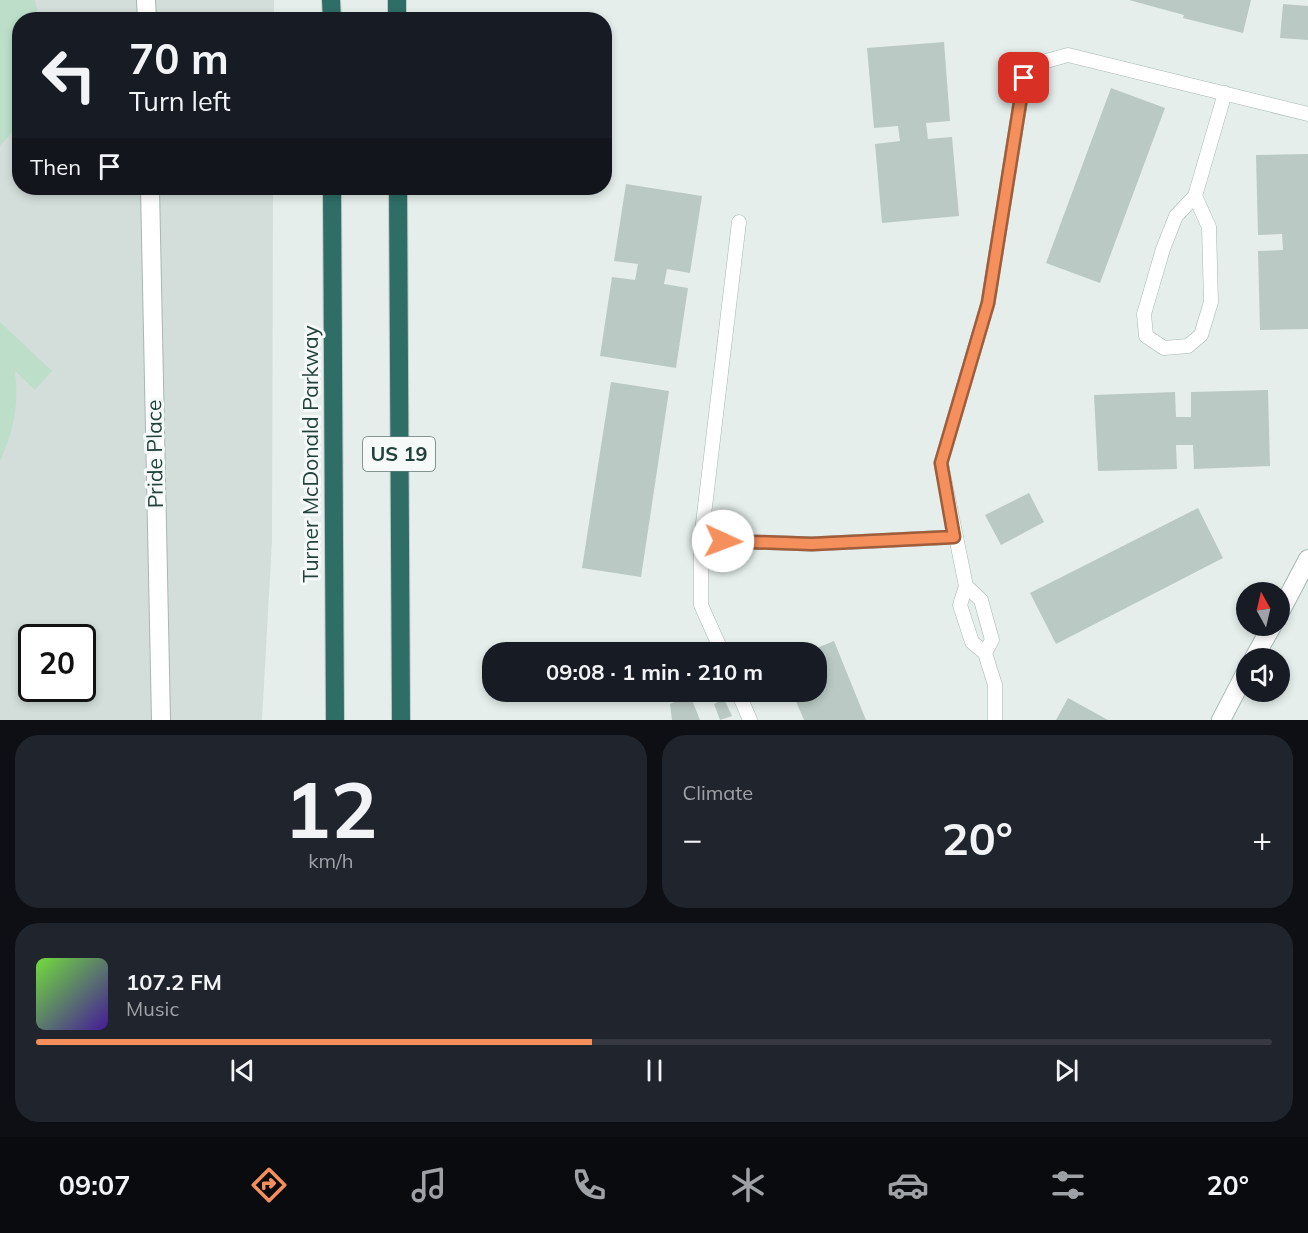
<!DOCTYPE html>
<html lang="en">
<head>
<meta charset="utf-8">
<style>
	:root { --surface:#171b24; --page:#20242c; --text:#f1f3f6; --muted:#9ea1a6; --line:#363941; --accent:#f58f5c }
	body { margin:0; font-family:Mulish,sans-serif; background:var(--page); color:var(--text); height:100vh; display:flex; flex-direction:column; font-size:22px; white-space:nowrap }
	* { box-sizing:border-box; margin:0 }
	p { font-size:20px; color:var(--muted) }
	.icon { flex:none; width:33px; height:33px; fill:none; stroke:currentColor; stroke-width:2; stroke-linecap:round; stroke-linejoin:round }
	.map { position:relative; height:720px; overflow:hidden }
	.panel { display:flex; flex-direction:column; gap:15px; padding:15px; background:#0d0f14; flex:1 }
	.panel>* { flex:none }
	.guide { position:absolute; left:12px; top:12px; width:600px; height:183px; border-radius:24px; box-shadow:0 3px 9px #0003; background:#171b24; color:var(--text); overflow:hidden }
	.needle { width:39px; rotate:352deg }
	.controls { position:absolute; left:1236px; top:582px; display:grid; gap:12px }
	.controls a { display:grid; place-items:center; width:54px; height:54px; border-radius:50%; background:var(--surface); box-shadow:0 3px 9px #0003; font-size:30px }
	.speed { position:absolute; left:18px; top:624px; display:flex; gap:12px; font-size:30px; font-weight:700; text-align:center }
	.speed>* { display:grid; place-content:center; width:78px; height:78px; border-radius:50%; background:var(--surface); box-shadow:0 3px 9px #0003; line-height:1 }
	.speed .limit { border:3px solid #111; border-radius:9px; background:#fff; color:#111 }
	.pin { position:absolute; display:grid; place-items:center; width:51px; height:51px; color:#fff; margin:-26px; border-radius:12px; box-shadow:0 3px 9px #0006 }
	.me { position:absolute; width:66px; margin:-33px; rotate:92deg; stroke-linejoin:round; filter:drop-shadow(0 0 4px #0008) }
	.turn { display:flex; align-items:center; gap:21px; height:126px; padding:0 18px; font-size:27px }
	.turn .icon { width:78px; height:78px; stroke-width:2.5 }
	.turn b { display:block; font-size:42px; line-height:51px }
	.then { display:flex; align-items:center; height:57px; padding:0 18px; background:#0003; gap:12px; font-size:22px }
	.big { font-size:45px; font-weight:700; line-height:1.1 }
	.panel .card { flex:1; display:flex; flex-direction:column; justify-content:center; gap:9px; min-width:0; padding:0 21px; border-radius:24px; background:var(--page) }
	.panel .dial { align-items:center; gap:0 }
	.dial b { font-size:78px; line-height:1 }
	.song { display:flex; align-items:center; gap:18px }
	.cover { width:72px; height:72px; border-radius:9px; background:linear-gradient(135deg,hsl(100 70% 55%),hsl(260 70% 35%)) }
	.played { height:6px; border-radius:3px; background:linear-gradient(90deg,var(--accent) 45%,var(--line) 45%) }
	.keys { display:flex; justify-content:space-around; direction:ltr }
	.heat { display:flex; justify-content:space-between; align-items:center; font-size:33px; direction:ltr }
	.panel .tiles { flex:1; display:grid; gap:15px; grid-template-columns:1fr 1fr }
	.card:last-child { grid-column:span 2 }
	.trip { position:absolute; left:482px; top:642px; width:345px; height:60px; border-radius:24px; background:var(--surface); box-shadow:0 3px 9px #0003; font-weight:700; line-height:60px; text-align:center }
	.tabs { display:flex; height:96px; justify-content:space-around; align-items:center; background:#090b0e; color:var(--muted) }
	.tabs .icon { width:42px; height:42px }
	.tabs .current { color:var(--accent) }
	.tabs b { font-size:27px; color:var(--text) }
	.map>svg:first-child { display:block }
	.built { fill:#d3deda; fill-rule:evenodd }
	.green { fill:#bddfca }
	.building { fill:#bac9c4 }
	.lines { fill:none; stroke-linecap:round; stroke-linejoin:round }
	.lane-casing { stroke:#a7b7b3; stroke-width:15 }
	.street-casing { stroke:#a7b7b3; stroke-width:20 }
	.secondary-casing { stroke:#a3bab4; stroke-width:20 }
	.highway-casing { stroke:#c1cac8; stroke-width:20 }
	.lane { stroke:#fff; stroke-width:14 }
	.street { stroke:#fff; stroke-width:18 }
	.secondary { stroke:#fff; stroke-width:18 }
	.highway { stroke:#2e6e66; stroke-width:18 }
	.route-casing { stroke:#9f5d3c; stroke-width:15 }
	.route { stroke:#f58f5c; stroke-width:10 }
	.labels { text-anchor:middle; stroke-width:6; stroke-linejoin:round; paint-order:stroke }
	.shield { fill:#f5faf8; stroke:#627874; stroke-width:1.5 }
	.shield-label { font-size:20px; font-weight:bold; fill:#23413b }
	.street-label { font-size:21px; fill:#23413b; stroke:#f5faf8 }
</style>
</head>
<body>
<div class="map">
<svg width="1308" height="720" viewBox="0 0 1308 720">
	<rect width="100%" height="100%" fill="#e5eeeb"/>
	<path class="built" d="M0,0H274V19L20,20V188H273L272,541L262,720H0ZM32,638H82V688H32Z"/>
	<path class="green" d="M0,0H35L39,19L20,20L19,124L0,146Z
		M0,322L52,371L35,390L15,371C19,406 14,430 0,461Z"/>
	<path class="building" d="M1129,0H1251L1243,33L1183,18L1184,15Z
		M1283,4L1308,6V40L1280,38Z
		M944,42L950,121L926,123L928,139L952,137L959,216L882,223L875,144L900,141L898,126L874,128L867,48Z
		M1111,88L1165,108L1100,283L1046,263Z
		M1308,154V329L1260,330L1258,251L1283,250L1282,234L1258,235L1256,155Z
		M626,184L702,196L690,273L667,269L664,284L688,288L676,368L600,356L612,277L635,280L638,264L614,261Z
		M611,382L669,391L641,577L582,568Z
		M1268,390L1270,466L1194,469L1193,445H1176L1177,469L1098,471L1094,395L1175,392L1176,417H1191V392Z
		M1029,493L1044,522L1001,545L985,515Z
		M1198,508L1223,558L1056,644L1030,593Z
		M834,641L866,720H804L792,692H816V652H807Z
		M690,695L700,720H672L670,704Z
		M1068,698L1108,720H1056Z
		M724,699L732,716L720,720L714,704Z"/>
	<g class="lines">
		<defs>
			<path id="lane" d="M1195,196L1209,227L1211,302L1201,335L1188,346L1164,348L1146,336L1144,314L1163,249L1176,216L1195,196L1225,93
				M701,540L812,544L954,537
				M966,586L941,463L988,303L1024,78L1039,63L1068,55L1308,114
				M722,652L701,605V540L739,222
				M985,653L992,640L981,600L966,586L960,605L972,642L985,653L995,685V720
				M738,692L750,720"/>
			<path id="street" d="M146,0L147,20
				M150,188L161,720"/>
			<path id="secondary" d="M1280,612L1308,559
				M1254,658L1272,626
				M1221,720L1246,672"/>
			<path id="highway" d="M331,0L332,20
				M397,0V20
				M332,188L335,720
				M398,188L401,720"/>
		</defs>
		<use href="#lane" class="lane-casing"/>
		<use href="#street" class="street-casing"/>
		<use href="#secondary" class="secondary-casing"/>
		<use href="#highway" class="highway-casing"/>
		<use href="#lane" class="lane"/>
		<use href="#street" class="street"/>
		<use href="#secondary" class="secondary"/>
		<use href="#highway" class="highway"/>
	</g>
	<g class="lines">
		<defs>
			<path id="route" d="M723,541L812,544L954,537L941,463L988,303L1024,78"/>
		</defs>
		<use href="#route" class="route-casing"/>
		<use href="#route" class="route"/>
	</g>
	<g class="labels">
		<rect class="shield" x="363" y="437" width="72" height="34" rx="4.5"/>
		<g class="shield-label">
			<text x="399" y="461">US 19</text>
		</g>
		<g class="street-label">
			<text transform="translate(155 454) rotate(-91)" y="7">Pride Place</text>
			<text transform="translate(311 454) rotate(-90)" y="7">Turner McDonald Parkway</text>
		</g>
	</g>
</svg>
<div class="controls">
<a><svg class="needle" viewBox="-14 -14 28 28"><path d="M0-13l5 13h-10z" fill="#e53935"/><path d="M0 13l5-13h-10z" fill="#9ea1a6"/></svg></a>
<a><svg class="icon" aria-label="sound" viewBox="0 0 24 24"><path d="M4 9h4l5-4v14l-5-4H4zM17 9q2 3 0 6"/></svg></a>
</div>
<div class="speed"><div class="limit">20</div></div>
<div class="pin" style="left:1024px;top:78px;background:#d93025"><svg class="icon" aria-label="arrive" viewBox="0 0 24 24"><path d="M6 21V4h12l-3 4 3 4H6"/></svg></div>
<svg class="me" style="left:723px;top:541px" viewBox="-20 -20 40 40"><circle r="19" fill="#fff"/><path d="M0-13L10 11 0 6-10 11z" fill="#f58f5c"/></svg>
<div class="trip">09:08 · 1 min · 210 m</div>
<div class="guide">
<div class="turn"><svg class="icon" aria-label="left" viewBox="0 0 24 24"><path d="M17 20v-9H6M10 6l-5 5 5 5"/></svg><div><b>70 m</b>Turn left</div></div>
<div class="then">Then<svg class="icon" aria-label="arrive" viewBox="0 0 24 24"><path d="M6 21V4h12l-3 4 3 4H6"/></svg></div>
</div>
</div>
<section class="panel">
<div class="tiles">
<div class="card dial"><b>12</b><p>km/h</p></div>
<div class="card"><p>Climate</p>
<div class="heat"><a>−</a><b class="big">20°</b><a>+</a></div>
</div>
<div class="card">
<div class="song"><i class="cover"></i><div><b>107.2 FM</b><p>Music</p></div></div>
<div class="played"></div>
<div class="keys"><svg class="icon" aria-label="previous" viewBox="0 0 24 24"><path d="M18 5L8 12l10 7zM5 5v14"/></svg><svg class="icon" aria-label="pause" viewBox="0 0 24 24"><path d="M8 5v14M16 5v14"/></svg><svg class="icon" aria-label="next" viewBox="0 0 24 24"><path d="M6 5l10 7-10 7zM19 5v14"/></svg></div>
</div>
</div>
</section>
<nav class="tabs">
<b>09:07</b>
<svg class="icon current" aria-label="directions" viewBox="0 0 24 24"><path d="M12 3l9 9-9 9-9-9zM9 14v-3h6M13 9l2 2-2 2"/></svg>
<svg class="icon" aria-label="music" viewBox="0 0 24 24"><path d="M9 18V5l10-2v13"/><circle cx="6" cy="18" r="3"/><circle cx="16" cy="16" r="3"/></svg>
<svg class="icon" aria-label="phone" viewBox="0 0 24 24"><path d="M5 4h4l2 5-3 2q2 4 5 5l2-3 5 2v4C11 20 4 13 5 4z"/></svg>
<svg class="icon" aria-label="climate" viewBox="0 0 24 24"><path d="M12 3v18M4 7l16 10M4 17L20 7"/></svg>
<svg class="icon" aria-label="car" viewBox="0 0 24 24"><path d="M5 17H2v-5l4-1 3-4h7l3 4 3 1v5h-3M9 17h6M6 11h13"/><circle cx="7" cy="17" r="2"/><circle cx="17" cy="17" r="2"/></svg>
<svg class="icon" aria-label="filters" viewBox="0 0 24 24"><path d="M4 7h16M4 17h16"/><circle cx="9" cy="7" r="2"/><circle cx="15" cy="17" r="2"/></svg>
<b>20°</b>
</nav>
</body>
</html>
